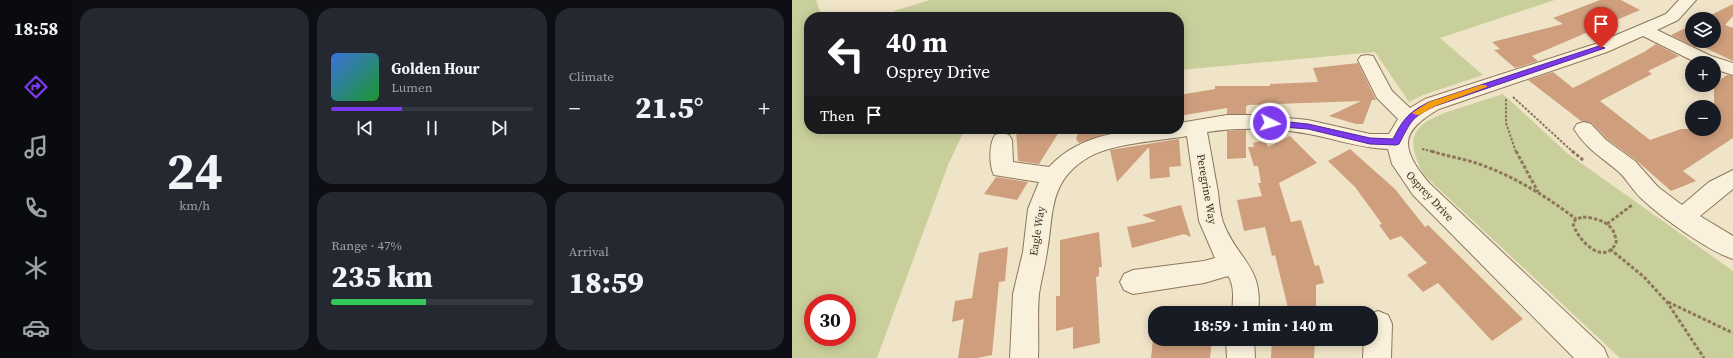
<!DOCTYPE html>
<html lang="en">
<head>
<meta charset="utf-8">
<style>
	:root { --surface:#171b24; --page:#242831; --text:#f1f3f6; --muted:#9ea1a6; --line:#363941; --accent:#7c3aed }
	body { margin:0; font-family:"Source Serif 4",serif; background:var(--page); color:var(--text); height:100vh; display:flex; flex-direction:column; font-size:15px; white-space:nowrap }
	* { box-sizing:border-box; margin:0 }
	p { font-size:13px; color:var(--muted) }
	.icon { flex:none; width:22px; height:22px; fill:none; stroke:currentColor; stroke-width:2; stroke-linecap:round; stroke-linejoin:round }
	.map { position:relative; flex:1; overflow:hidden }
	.sheet { display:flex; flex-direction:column; gap:8px; padding:8px; background:#0d0f14; width:720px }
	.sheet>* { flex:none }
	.top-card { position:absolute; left:12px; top:12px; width:380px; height:122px; border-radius:16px; box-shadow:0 2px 10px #0003; background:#202124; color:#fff; overflow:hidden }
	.controls { position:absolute; left:893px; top:12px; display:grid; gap:8px }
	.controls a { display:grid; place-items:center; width:36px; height:36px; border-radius:50%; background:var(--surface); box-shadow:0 2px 10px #0003; font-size:20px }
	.speed { position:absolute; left:12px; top:294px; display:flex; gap:8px; font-size:20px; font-weight:700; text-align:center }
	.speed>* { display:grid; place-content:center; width:52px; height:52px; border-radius:50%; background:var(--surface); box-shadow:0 2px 10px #0003; line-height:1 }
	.speed .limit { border:6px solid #d22; background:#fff; color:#111 }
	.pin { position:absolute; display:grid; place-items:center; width:34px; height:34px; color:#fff; margin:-41px -17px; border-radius:50% 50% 50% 0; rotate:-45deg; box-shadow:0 0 4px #0007 }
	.pin .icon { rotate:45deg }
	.me { position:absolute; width:44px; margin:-22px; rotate:95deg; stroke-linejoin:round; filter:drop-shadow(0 0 3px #0008) }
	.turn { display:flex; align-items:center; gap:14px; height:84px; padding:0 16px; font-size:18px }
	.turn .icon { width:52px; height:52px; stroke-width:2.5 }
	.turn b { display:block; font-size:28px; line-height:34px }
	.then { display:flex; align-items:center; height:38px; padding:0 16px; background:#0003; gap:8px; font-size:15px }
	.big { font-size:30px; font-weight:800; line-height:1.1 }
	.sheet .tile { flex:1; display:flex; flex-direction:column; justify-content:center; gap:6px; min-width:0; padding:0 14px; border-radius:16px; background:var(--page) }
	.sheet .dial { align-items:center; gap:0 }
	.dial b { font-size:52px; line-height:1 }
	.song { display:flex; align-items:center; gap:12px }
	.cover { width:48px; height:48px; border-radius:6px; background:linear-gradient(135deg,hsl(220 70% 55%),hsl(130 70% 35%)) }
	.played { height:4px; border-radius:2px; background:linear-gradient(90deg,var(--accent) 35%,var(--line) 35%) }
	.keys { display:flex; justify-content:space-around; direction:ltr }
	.heat { display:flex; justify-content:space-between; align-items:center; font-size:22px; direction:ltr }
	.charge { height:6px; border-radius:3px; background:linear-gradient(90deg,#34c759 47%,var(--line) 0) }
	.sheet .tiles { flex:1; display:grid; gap:8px; grid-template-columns:repeat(3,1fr) }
	.tile:first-child { grid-row:span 2 }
	.trip { position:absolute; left:356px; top:306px; width:230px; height:40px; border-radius:16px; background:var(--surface); box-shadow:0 2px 10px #0003; font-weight:800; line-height:40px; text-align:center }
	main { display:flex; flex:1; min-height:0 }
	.tab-bar { display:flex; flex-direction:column; width:72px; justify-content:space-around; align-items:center; background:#090b0e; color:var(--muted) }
	.tab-bar .icon { width:28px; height:28px }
	.tab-bar .current { color:var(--accent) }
	.tab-bar b { font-size:18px; color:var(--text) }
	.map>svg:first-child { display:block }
	.green { fill:#c9cf9b; fill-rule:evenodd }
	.building { fill:#cf9f7d }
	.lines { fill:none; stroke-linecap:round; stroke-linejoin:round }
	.minor-casing { stroke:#8d765c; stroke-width:2 }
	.path-far1 { stroke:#8d765c; stroke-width:2; stroke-dasharray:2.5 1.5; stroke-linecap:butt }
	.path { stroke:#8d765c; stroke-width:3; stroke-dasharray:3.5 2; stroke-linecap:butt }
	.minor { fill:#faf1dc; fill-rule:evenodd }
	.route { fill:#7c3aed; stroke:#51269a }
	.slow { fill:#f59e0b }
	.labels { text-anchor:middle; stroke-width:3.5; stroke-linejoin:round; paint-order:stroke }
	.street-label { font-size:11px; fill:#3d2e20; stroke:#f7eed8 }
</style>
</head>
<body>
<main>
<nav class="tab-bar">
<b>18:58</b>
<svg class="icon current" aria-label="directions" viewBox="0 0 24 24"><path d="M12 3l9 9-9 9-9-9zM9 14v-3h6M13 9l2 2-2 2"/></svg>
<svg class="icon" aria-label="music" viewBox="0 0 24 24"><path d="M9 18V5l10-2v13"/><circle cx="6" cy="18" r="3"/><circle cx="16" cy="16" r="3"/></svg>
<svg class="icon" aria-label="phone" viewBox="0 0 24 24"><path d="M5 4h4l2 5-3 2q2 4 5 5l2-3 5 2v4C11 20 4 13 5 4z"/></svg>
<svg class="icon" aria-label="climate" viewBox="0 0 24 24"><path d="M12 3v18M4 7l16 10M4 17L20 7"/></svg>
<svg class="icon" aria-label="car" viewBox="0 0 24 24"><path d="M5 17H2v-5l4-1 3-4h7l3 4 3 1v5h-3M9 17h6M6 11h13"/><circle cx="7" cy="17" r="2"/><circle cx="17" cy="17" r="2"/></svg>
</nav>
<section class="sheet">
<div class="tiles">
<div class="tile dial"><b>24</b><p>km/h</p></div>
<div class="tile">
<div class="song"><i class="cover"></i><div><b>Golden Hour</b><p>Lumen</p></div></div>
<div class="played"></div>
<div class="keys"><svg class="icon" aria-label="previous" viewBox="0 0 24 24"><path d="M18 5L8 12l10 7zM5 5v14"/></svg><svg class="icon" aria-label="pause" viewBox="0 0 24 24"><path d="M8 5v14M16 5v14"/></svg><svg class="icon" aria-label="next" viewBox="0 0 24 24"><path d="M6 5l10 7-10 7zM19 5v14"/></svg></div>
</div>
<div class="tile"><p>Climate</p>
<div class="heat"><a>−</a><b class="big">21.5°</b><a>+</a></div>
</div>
<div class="tile"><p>Range · 47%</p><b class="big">235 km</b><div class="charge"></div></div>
<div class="tile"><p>Arrival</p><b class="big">18:59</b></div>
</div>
</section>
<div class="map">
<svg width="941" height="358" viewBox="0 0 941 358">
	<rect width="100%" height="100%" fill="#f0e4c8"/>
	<path class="green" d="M0,0H24L30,17H17V129H173L156,165L85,358H0ZM21,303H55V337H21Z
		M138,0H763L648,38L691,75L631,95L617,102L583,52L387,70V17H96L103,15L102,11Z
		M711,94L775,153L941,271V358H828L632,175C609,133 625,122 664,109C680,104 696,99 711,94Z"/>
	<path class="building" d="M808,0H829L848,10L740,56L746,61L723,68L702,50L708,49L700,42L771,24L761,18Z
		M941,4V16L933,25L941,28V61L907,45L903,47L879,35L900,25V41H922V19H911Z
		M864,44L887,56L856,71L860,74L808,101L858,140L889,129H922V84L935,75L941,76V138L891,171L904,181L879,191L844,160L815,139L800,123L789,121L736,80L761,72L781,88L852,52Z
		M566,63L584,100H580L571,124H564L537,116L569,101L456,105L454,107V114H435V108L387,116V95L423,89V86H478V84L526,82L521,68Z
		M224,129H269L247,164L226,161Z
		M287,129H345L317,133L287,143L284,139Z
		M454,130V158L435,159V131Z
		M498,136L525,163L487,183L499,222L509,220L523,266L527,265L532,283L524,285V313H482L483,306L496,308L483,255L480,256L473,227L452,231L445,200L470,196L466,183H469L466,166H462L456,147H462L461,143L473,140L476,147Z
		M387,139L389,166L377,167L378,177L358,179L357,147L325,182L318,150Z
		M558,149L603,189L633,227L636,225L731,319L700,341L646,283L631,292L615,275L635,263L609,236L598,240L587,225L590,224L563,187L536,161Z
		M204,177L236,182L225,200L192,194Z
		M389,205L399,237L392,234L340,248L335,227L364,221L350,215Z
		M307,232L310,267H307V276L304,277L308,343L281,349V327L264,331V296H268V240Z
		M216,247L213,281L207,282L200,355L185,358H166L172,319L160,322L163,301L180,298L187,253Z
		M361,339H420L418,358H359Z
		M480,339H523L522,358H479Z"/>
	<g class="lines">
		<defs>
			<path id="minor" d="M887,0H904L886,20L865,30L919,56L941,63V75L922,69V63H905L851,36L815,52L647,109C607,132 608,148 637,183L812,348L816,358H782L621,195L600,164L596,149C568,148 543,139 517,134C484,128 448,127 415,132C419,152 422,172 426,192C427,202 428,213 431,222C445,260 472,266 466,313H440C441,301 443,286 436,276L412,283L341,294L332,290L328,282L332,274L341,270L412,261L423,258L407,221L395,136C366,141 322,143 297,157C256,181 262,212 255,252C253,266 249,280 247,294C245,315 247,337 246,358H218L221,294L231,252L236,209L247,182L202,175C197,165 197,144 203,135L210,133L217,135L220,140L221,162L257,167C290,131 341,129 387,129V123L435,115H465L516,120L578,134H597L606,119L585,98L566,60L569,56L575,55L581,56L600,91L618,108L633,99L803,44L874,14Z
				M792,122L799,124L814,140L843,161L866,187L890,205L917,182L941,170V189L908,216L941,236V259C916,251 869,217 850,199C841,191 836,181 828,173C811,158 794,149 782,129L785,124Z
				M586,311L596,315L600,324L599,358H571L572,339H579V314Z
				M434,339H462L463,358H435Z"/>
		</defs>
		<use href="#minor" class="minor-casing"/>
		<path class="path-far1" d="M721,97L781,152
			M714,99V123L724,152
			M630,149L643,152"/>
		<path class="path" d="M639,151C654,156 669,158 684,163C720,175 754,196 784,219
			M724,151L746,192
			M780,151L791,160
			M791,217C804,218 820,222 823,236C824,239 825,242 823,245C810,266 784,238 781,223L784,219Z
			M815,224L840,205
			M818,249L852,277L875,302L912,358
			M876,302L941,333"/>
		<use href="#minor" class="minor"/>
	</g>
	<path class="route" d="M807,46L813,48L643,106C618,118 619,122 607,144L604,145L578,144L516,129L478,126L474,123L478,120L516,124L578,138L601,139C611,119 617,112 637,102Z"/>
	<path class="slow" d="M689,85H694L695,87L643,106L627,115H624L620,113L637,102Z"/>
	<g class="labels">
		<g class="street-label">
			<text transform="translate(415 189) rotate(80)" y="4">Peregrine Way</text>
			<text transform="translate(638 196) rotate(47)" y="4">Osprey Drive</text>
			<text transform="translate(245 231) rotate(-81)" y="4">Eagle Way</text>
		</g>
	</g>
</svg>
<div class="controls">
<a><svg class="icon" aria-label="layers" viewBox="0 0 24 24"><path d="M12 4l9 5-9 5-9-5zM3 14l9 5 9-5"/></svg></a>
<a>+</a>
<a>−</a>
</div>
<div class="speed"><div class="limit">30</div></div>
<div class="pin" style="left:809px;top:48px;background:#d93025"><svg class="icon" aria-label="arrive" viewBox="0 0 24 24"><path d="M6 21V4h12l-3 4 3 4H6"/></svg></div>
<svg class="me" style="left:478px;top:123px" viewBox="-20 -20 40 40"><circle r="17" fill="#7c3aed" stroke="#fff" stroke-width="3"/><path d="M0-11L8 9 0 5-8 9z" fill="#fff"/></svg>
<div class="trip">18:59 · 1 min · 140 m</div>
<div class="top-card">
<div class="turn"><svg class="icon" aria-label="left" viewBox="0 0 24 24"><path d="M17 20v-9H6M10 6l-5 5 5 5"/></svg><div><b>40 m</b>Osprey Drive</div></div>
<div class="then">Then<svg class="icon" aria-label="arrive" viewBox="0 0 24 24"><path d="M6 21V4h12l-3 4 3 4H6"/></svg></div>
</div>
</div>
</main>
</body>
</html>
